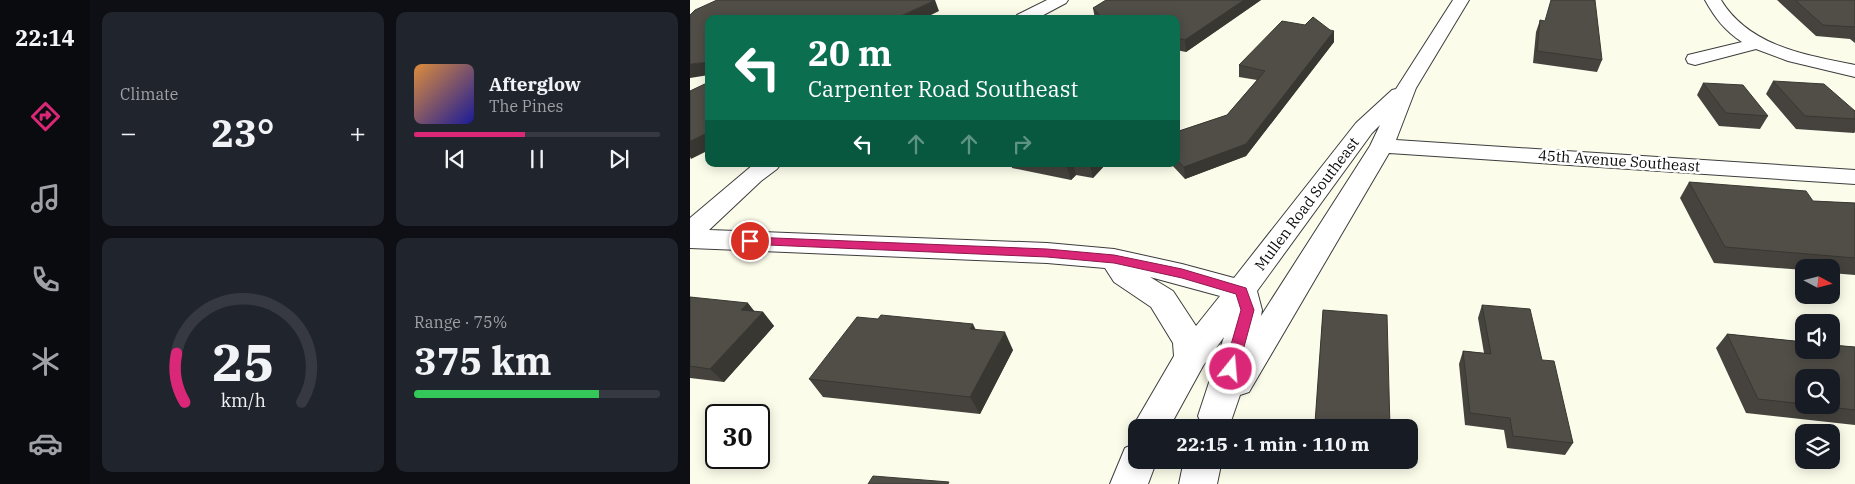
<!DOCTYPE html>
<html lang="en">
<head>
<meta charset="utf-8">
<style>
	:root { --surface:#171b24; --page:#20242c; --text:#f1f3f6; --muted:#9ea1a6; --line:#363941; --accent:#db2777 }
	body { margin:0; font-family:"IBM Plex Serif",serif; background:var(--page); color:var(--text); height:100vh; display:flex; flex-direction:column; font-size:19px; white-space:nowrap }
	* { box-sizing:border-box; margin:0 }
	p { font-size:16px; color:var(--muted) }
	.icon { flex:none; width:28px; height:28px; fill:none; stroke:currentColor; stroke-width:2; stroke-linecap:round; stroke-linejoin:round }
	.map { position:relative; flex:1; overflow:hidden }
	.details { display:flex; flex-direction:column; gap:12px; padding:12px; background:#0d0f14; width:600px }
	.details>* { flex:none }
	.top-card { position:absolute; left:15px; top:15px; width:475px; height:152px; border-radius:10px; box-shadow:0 2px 12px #0003; background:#0b6e4f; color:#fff; overflow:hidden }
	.needle { width:32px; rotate:97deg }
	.fabs { position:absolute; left:1105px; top:259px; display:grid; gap:10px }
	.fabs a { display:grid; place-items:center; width:45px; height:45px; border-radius:10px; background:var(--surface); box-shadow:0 2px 12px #0003; font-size:25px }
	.speed { position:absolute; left:15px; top:404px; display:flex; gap:10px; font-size:25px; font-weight:700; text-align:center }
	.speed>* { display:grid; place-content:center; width:65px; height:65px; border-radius:50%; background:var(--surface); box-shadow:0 2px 12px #0003; line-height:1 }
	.speed .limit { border:2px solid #111; border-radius:8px; background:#fff; color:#111 }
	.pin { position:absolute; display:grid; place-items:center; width:42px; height:42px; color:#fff; margin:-21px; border:2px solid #fff; border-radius:50%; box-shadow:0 1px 5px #0007 }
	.me { position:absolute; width:55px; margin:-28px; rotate:17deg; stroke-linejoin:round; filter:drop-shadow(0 0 4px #0008) }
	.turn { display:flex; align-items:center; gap:18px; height:105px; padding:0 20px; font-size:22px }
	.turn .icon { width:65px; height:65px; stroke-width:2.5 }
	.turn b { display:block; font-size:35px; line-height:42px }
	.lanes { display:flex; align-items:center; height:48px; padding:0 20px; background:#0003; justify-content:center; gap:25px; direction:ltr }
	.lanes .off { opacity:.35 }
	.big { font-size:38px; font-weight:700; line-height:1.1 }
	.details .widget { flex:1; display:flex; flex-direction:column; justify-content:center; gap:8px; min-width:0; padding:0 18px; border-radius:10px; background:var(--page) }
	.details .dial { align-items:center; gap:0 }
	.dial svg { height:130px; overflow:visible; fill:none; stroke:var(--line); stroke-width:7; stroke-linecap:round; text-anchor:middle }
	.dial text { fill:var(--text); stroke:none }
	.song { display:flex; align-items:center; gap:15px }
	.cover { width:60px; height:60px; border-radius:8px; background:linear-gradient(135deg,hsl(30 70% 55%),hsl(240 70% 35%)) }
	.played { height:5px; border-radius:2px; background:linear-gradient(90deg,var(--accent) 45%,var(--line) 45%) }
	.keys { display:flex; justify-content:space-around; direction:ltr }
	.heat { display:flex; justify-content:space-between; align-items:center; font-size:28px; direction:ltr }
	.charge { height:8px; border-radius:4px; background:linear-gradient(90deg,#34c759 75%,var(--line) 0) }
	.details .tiles { flex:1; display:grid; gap:12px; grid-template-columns:repeat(2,1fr) }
	.trip { position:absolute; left:438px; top:419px; width:290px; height:50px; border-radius:10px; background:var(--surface); box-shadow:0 2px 12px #0003; font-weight:700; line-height:50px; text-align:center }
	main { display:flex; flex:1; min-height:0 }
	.tabs { display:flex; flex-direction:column; width:90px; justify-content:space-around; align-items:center; background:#090b0e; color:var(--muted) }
	.tabs .icon { width:35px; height:35px }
	.tabs .selected { color:var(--accent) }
	.tabs b { font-size:22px; color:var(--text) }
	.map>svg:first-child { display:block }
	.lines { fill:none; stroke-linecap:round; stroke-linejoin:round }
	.minor-casing { stroke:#3d3d3d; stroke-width:2 }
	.minor { fill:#fff; fill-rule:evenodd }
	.wall { fill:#46433e; fill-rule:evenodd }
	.shaded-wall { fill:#393732 }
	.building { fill:#514e48; stroke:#393732 }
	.route { fill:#db2777; stroke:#8e194d }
	.labels { text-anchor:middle; stroke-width:5; stroke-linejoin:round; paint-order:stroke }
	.street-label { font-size:15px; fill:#0a0a0a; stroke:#fff }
</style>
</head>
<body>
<main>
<nav class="tabs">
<b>22:14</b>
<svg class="icon selected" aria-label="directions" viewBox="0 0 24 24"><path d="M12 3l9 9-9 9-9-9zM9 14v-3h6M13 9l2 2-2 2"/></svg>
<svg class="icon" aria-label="music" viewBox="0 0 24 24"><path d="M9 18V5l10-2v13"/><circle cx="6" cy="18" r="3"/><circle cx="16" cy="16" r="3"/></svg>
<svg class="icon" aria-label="phone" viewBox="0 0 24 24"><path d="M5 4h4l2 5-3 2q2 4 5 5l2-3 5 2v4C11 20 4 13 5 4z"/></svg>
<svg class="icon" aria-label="climate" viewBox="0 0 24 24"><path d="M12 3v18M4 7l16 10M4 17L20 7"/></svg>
<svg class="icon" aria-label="car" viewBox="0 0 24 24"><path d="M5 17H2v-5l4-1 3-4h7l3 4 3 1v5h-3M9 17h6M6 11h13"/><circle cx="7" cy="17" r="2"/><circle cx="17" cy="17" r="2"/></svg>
</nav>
<section class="details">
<div class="tiles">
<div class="widget"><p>Climate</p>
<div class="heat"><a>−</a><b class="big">23°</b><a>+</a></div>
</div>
<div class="widget">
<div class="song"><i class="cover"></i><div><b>Afterglow</b><p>The Pines</p></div></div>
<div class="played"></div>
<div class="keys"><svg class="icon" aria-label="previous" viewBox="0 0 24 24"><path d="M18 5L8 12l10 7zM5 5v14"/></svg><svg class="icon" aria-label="pause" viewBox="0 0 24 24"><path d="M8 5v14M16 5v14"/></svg><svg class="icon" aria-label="next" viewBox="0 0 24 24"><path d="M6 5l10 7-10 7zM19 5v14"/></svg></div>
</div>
<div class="widget dial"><svg viewBox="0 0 100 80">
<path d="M14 69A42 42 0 1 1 86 69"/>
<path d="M14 69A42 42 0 0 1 9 39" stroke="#db2777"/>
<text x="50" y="56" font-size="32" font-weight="700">25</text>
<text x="50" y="72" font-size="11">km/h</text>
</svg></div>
<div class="widget"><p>Range · 75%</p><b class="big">375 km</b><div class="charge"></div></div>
</div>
</section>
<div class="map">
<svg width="1165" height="484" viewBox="0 0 1165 484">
	<rect width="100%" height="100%" fill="#fbfcea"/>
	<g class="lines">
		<defs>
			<path id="minor" d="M357,0H378L376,3L346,19H325L327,15Z
				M763,0H779L726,88L706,140L1165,170V184L699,153L559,392L550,395L539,427H513L508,416L534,337L513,366L479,428H446V437L442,428L484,356L483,343L461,307L424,282L415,268L357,263L0,248V218L64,164H91L87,169L71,181L19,230L357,243L424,249L492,264L544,278L666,123L702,90L706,89ZM690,125L680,146L571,316L572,310L567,291L682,133ZM460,277L530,296L506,326L483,291Z
				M1015,0H1031C1059,46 1115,55 1165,65V77L1098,61L1066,49L1005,65L998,63L996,59L998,55L1052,42C1035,31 1025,18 1015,0Z
				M446,443V460H467L458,484H420L435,448Z
				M494,460H532L527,484H489Z"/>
		</defs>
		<use href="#minor" class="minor-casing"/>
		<use href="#minor" class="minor"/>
	</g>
	<path class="wall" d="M571,0L496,52L486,50V19H405L403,8Z
		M1087,0H1165V43L1160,39L1126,36Z
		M850,20L912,60L907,72L843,63L846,32Z
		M644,42L556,156L495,179L481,164H486V132L537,115L567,80L549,77V65Z
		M1083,81L1165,111V132L1164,133L1106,129L1076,94Z
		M1013,83L1078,116L1070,129L1029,126L1007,95Z
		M321,164H416L403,178L386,175L381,180L322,168Z
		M999,182L1123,201L1165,203V275L1141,273V268H1114V270L1024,263L990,198Z
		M0,297L65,312H73L84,326L34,382L0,378Z
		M792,305L852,360L883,443L875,455L817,448L814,430L775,425L769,364L773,351L794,353L788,318Z
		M633,310L700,428H625Z
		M285,330L323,350L290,414L133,397L119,379Z
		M1037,334L1165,347V425L1056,413L1026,348ZM1114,378L1141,405H1114Z"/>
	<path class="shaded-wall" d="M245,0L249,11L233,19H204Z
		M554,0H571L496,52L495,40Z
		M644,31V42L556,156L495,179L494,167Z
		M19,62V75L0,78V64Z
		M19,132V150L1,159L0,157V141Z
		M380,164H383L386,175L381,180L377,167Z
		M401,164H416L403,178L400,165Z
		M58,303L69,317L73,312L84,326L34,382L20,369L51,310Z
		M283,324L292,342L280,329Z
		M315,332L323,350L290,414L280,397Z"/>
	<path class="building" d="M27,0H245L204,19H66L58,16L56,19H19V62L0,64V15L5,10Z
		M416,0H554L495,40L486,38V19H413L403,8Z
		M861,0H905L912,60L847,51L850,20L855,21Z
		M1105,0H1165V27L1133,25Z
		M623,17L640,30L644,31L556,144L494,167L486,159V132L537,115L575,71L549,65L592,21L615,25Z
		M1083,81L1134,84L1165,111V119L1115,116Z
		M19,82V116L15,118L19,120V132L0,141V91Z
		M1013,83L1053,85L1078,116L1036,113Z
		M362,164H380L377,167Z
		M999,182L1116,191L1123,201L1165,203V258L1035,247Z
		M0,297L58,303L51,310L73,312L20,369L0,366Z
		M792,305L840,309L852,360L864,361L883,443L823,436L820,418L780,413L773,351L801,354Z
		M633,310L697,315L700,428H671L625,423Z
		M191,315L283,324L280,329L315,332L280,397L119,379L167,317L188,319Z
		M1037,334L1114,342V350H1141V345L1165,347V410L1122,405H1141V378H1114V404L1068,399Z
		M183,476L259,482L258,484H178Z"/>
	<path class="route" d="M60,237L357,249L424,255L492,269L556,288L564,310L548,369L546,373L541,374L536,373L534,369L551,310L546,294L492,278L424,263L357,257L55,244L54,241Z"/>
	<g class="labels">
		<g class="street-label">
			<text transform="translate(929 161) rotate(4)" y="5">45th Avenue Southeast</text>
			<text transform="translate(617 204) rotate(-53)" y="5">Mullen Road Southeast</text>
		</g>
	</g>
</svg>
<div class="fabs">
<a><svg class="needle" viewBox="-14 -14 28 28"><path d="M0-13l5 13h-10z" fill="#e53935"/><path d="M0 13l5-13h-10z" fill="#9ea1a6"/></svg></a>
<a><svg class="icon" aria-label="sound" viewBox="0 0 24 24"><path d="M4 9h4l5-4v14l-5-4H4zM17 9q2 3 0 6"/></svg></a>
<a><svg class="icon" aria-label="search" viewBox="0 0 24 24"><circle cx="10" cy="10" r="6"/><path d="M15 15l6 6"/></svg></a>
<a><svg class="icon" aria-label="layers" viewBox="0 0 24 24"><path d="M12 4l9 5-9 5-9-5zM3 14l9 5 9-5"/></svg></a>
</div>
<div class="speed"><div class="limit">30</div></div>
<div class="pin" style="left:60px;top:241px;background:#d93025"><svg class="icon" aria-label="arrive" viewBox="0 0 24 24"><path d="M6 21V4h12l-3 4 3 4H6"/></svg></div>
<svg class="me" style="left:541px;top:369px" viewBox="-20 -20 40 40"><circle r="17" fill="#db2777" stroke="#fff" stroke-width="3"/><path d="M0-11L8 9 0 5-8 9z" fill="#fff"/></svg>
<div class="trip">22:15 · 1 min · 110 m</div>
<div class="top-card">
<div class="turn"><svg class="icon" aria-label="left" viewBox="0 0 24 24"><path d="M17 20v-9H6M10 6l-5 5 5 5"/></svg><div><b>20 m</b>Carpenter Road Southeast</div></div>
<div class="lanes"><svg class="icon" aria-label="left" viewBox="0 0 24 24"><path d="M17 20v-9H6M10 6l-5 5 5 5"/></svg><svg class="icon off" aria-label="ahead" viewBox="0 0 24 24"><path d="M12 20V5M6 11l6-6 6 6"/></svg><svg class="icon off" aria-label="ahead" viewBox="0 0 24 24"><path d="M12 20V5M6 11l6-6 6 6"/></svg><svg class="icon off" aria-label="right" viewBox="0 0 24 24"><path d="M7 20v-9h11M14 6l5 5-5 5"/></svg></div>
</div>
</div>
</main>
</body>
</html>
